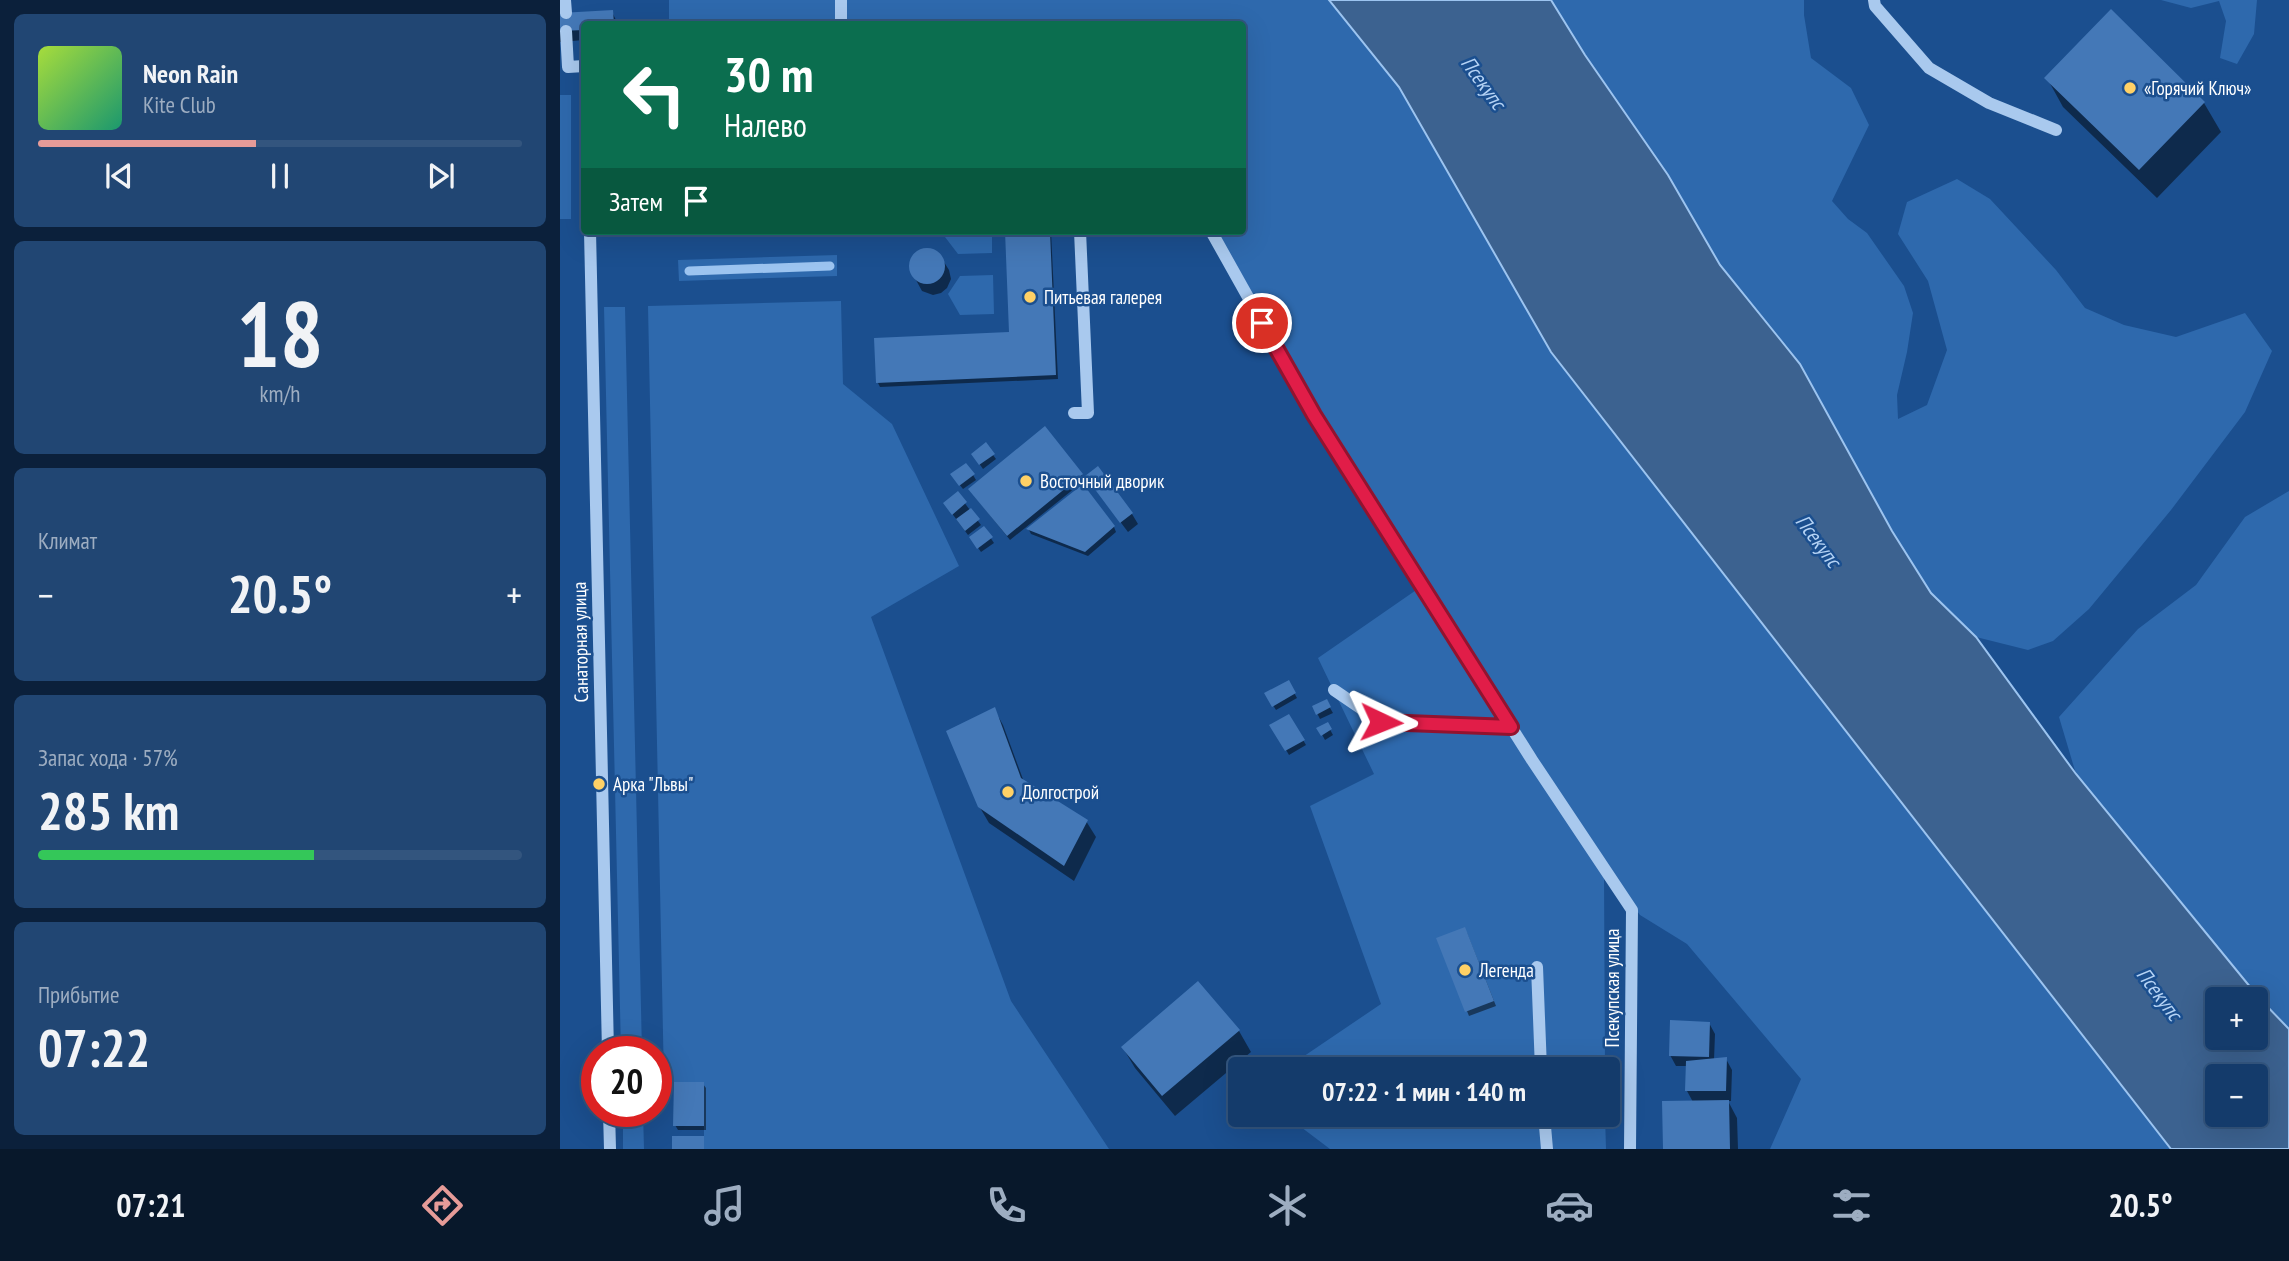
<!DOCTYPE html>
<html lang="ru">
<head>
<meta charset="utf-8">
<style>
	:root { --surface:#143b6b; --page:#214673; --text:#f1f3f6; --muted:#9dadc1; --line:#33557e; --accent:#e69b98 }
	body { margin:0; font-family:"PT Sans Narrow",sans-serif; background:var(--page); color:var(--text); height:100vh; display:flex; flex-direction:column; font-size:26px; white-space:nowrap }
	* { box-sizing:border-box; margin:0 }
	p { font-size:23px; color:var(--muted) }
	.icon { flex:none; width:38px; height:38px; fill:none; stroke:currentColor; stroke-width:2; stroke-linecap:round; stroke-linejoin:round }
	.map { position:relative; flex:1; overflow:hidden }
	.panel { display:flex; flex-direction:column; gap:14px; padding:14px; background:#0b203b; width:560px }
	.panel>* { flex:none }
	.hud { position:absolute; left:21px; top:21px; width:665px; height:214px; border-radius:7px; box-shadow:0 7px 28px #0002,0 0 0 2px var(--line); background:#0b6e4f; color:#fff; overflow:hidden }
	.buttons { position:absolute; left:1645px; top:987px; display:grid; gap:14px }
	.buttons a { display:grid; place-items:center; width:63px; height:63px; border-radius:7px; background:var(--surface); box-shadow:0 7px 28px #0002,0 0 0 2px var(--line); font-size:35px }
	.speed { position:absolute; left:21px; top:1036px; display:flex; gap:14px; font-size:35px; font-weight:700; text-align:center }
	.speed>* { display:grid; place-content:center; width:91px; height:91px; border-radius:50%; background:var(--surface); box-shadow:0 7px 28px #0002,0 0 0 2px var(--line); line-height:1 }
	.speed .limit { border:10px solid #d22; background:#fff; color:#111 }
	.pin { position:absolute; display:grid; place-items:center; width:60px; height:60px; color:#fff; margin:-30px; border:4px solid #fff; border-radius:50%; box-shadow:0 2px 7px #0007 }
	.me { position:absolute; width:77px; margin:-38px; rotate:92deg; stroke-linejoin:round; filter:drop-shadow(0 0 5px #0008) }
	.turn { display:flex; align-items:center; gap:24px; height:147px; padding:0 28px; font-size:32px }
	.turn .icon { width:91px; height:91px; stroke-width:2.5 }
	.turn b { display:block; font-size:49px; line-height:60px }
	.then { display:flex; align-items:center; height:66px; padding:0 28px; background:#0003; gap:14px; font-size:26px }
	.big { font-size:52px; font-weight:800; line-height:1.1 }
	.panel .card { flex:1; display:flex; flex-direction:column; justify-content:center; gap:10px; min-width:0; padding:0 24px; border-radius:10px; background:var(--page) }
	.panel .dial { align-items:center; gap:0 }
	.dial b { font-size:91px; line-height:1 }
	.song { display:flex; align-items:center; gap:21px }
	.cover { width:84px; height:84px; border-radius:10px; background:linear-gradient(135deg,hsl(80 70% 55%),hsl(160 70% 35%)) }
	.played { height:7px; border-radius:4px; background:linear-gradient(90deg,var(--accent) 45%,var(--line) 45%) }
	.keys { display:flex; justify-content:space-around; direction:ltr }
	.heat { display:flex; justify-content:space-between; align-items:center; font-size:38px; direction:ltr }
	.charge { height:10px; border-radius:5px; background:linear-gradient(90deg,#34c759 57%,var(--line) 0) }
	.trip { position:absolute; left:668px; top:1057px; width:392px; height:70px; border-radius:7px; background:var(--surface); box-shadow:0 7px 28px #0002,0 0 0 2px var(--line); font-weight:800; line-height:70px; text-align:center }
	.dock { display:flex; height:112px; justify-content:space-around; align-items:center; background:#08182b; color:var(--muted) }
	.dock .icon { width:49px; height:49px }
	.dock .selected { color:var(--accent) }
	.dock b { font-size:32px; color:var(--text) }
	main { display:flex; flex:1; min-height:0 }
	.map>svg:first-child { display:block }
	.green { fill:#2e69ad }
	.water { fill:#3c6290; stroke:#9cc4f0; stroke-width:2; fill-rule:evenodd }
	.shadow { fill:#0007 }
	.lines { fill:none; stroke-linecap:round; stroke-linejoin:round }
	.stream { stroke:#9cc4f0; stroke-width:9 }
	.building { fill:#4478b7 }
	.minor { stroke:#a9c9ee; stroke-width:12 }
	.route-casing { stroke:#92132f; stroke-width:18 }
	.route { stroke:#e11d48; stroke-width:12 }
	.poi-dot { fill:#ffd166; stroke:#1b4f8f; stroke-width:2.5 }
	.labels { text-anchor:middle; stroke-width:5; stroke-linejoin:round; paint-order:stroke }
	.poi-label { font-size:19px; fill:#fff; stroke:#1b4f8f; text-anchor:start }
	.street-label { font-size:19px; fill:#fff; stroke:#1b4f8f }
	.water-label { font-size:21px; font-style:italic; fill:#b5d3f5; stroke:#1b4f8f }
</style>
</head>
<body>
<main>
<section class="panel">
<div class="card">
<div class="song"><i class="cover"></i><div><b>Neon Rain</b><p>Kite Club</p></div></div>
<div class="played"></div>
<div class="keys"><svg class="icon" aria-label="previous" viewBox="0 0 24 24"><path d="M18 5L8 12l10 7zM5 5v14"/></svg><svg class="icon" aria-label="pause" viewBox="0 0 24 24"><path d="M8 5v14M16 5v14"/></svg><svg class="icon" aria-label="next" viewBox="0 0 24 24"><path d="M6 5l10 7-10 7zM19 5v14"/></svg></div>
</div>
<div class="card dial"><b>18</b><p>km/h</p></div>
<div class="card"><p>Климат</p>
<div class="heat"><a>−</a><b class="big">20.5°</b><a>+</a></div>
</div>
<div class="card"><p>Запас хода · 57%</p><b class="big">285 km</b><div class="charge"></div></div>
<div class="card"><p>Прибытие</p><b class="big">07:22</b></div>
</section>
<div class="map">
<svg width="1729" height="1149" viewBox="0 0 1729 1149">
	<rect width="100%" height="100%" fill="#1b4f8f"/>
	<path class="green" d="M109,0H769L839,87L991,352L1611,1149H1210L1241,1079L1127,944L1080,915L1046,872L1044,874L1045,1069H725L821,1004L750,806L814,774L758,658L862,586L651,231H682V24H109Z
		M991,0H1244V15L1251,58L1291,88L1309,125L1272,201L1288,219L1307,233L1344,286L1353,313L1347,352L1337,395L1338,419L1367,405L1387,350L1368,281L1338,234L1347,202L1397,179L1430,199L1496,270L1525,308L1564,325L1616,337L1685,313L1712,351L1685,412L1611,510L1529,609L1493,641L1468,650L1416,637L1371,593L1332,531L1240,364L1160,265L1108,175L1025,55Z
		M1601,0H1697L1694,34L1677,64L1660,58L1666,21L1659,1L1631,8Z
		M0,95H11V219H0Z
		M389,231H432V253L398,254L385,237Z
		M277,255V276L119,281L118,260Z
		M433,275L434,314L400,315L388,294L400,276Z
		M281,301L283,384L332,424L399,566L311,617L451,1001L549,1149H144V1082H104L88,306Z
		M44,307H65L82,1052H61Z
		M1729,491V1029L1700,999L1516,774L1499,717L1578,629L1636,585L1685,517Z
		M63,1111H83L84,1149H63Z
		M725,1115H1045L1046,1149H770Z"/>
	<path class="water" d="M769,0H991L1025,55L1108,175L1160,265L1240,364L1332,531L1371,593L1416,637L1516,774L1700,999L1729,1029V1149H1611L991,352L839,87ZM1657,999H1696V1038H1657ZM1657,1076H1696V1115H1657Z"/>
	<path class="shadow" d="M52,12L58,24H24V40L0,42V15Z
		M1487,78L1644,103L1661,132L1597,198L1503,107Z
		M447,231H491L498,379L320,387L318,383L451,333Z
		M369,249L377,253L382,259L389,270L391,279L387,288L381,293L373,295L362,291L350,269L351,261L358,252Z
		M485,429L525,480L450,540L413,494Z
		M433,455L436,459L423,469L416,459Z
		M413,475L416,480L403,489L395,479Z
		M534,487L572,514L578,524L568,532Z
		M398,494L421,525L408,535L388,508Z
		M554,527L556,532L528,556L471,534L469,530Z
		M424,528L434,543L421,552L414,542Z
		M728,682L737,698L716,710L706,694Z
		M766,701L773,713L760,719L754,707Z
		M434,709L443,725L464,782L526,821L536,837L514,881L429,823L419,806Z
		M729,716L746,745L729,755L712,726Z
		M767,724L773,735L765,740L759,729Z
		M907,933L936,1006L909,1016L878,939Z
		M1149,1023L1155,1034L1154,1060L1166,1059L1172,1070L1171,1101H1168L1177,1118L1178,1149H1105L1133,1102L1127,1091V1066H1116L1110,1055Z
		M679,1031L691,1052L615,1116L575,1068L563,1048Z
		M143,1084L146,1088V1130H118L115,1125Z"/>
	<g class="lines">
		<path class="stream" d="M129,271L270,266"/>
	</g>
	<path class="building" d="M1551,9L1645,102L1579,170L1484,78Z
		M53,10L54,24H24V30L0,31V13Z
		M445,231H490L496,375L316,383L314,338L449,332Z
		M349 266a18 18 0 1 1 36 0a18 18 0 1 1-36 0Z
		M485,426L523,474L447,536L408,489Z
		M426,442L435,454L419,465L411,454Z
		M406,463L415,474L399,486L390,474Z
		M538,466L573,513L560,523L525,476Z
		M523,484L555,526L525,552L466,529Z
		M398,491L407,502L392,515L383,503Z
		M411,508L420,519L405,531L396,519Z
		M424,526L433,537L417,549L409,537Z
		M729,680L736,693L712,707L704,693Z
		M767,699L771,707L756,715L752,706Z
		M435,707L461,778L528,820L504,866L418,807L386,731Z
		M729,714L745,740L725,751L709,725Z
		M768,722L772,729L761,736L756,728Z
		M905,927L934,1001L905,1012L876,938Z
		M638,981L680,1030L602,1096L561,1047Z
		M1110,1020L1150,1022L1149,1057L1109,1056Z
		M1167,1057L1166,1091H1125L1126,1061Z
		M114,1082H144V1126H113Z
		M1169,1100L1170,1149H1103L1102,1101Z
		M112,1136H144V1149H112Z"/>
	<g class="lines">
		<path class="minor" d="M5,0L6,13
			M281,0V24
			M1314,0L1315,6L1369,68L1429,103L1496,130
			M6,31L8,67L24,66
			M30,231L48,1052
			M651,231L754,415L972,760L1072,910L1070,1149
			M514,413H528L520,231
			M774,690L821,722L951,727
			M977,967L981,1069
			M49,1111L50,1149
			M984,1115L987,1149"/>
	</g>
	<g class="lines">
		<defs>
			<path id="route" d="M702,323L754,415L951,727L821,722"/>
		</defs>
		<use href="#route" class="route-casing"/>
		<use href="#route" class="route"/>
	</g>
	<g class="poi-dot">
		<circle cx="1570" cy="88" r="7"/>
		<circle cx="470" cy="297" r="7"/>
		<circle cx="466" cy="481" r="7"/>
		<circle cx="39" cy="784" r="7"/>
		<circle cx="448" cy="792" r="7"/>
		<circle cx="905" cy="970" r="7"/>
	</g>
	<g class="labels">
		<g class="poi-label">
			<text x="1584" y="95">«Горячий Ключ»</text>
			<text x="484" y="304">Питьевая галерея</text>
			<text x="480" y="488">Восточный дворик</text>
			<text x="53" y="791">Арка "Львы"</text>
			<text x="462" y="799">Долгострой</text>
			<text x="919" y="977">Легенда</text>
		</g>
		<g class="street-label">
			<text transform="translate(20 642) rotate(-91)" y="7">Санаторная улица</text>
			<text transform="translate(1052 988) rotate(-90)" y="7">Псекупская улица</text>
		</g>
		<g class="water-label">
			<text transform="translate(923 83) rotate(54)" y="7">Псекупс</text>
			<text transform="translate(1258 541) rotate(53)" y="7">Псекупс</text>
			<text transform="translate(1599 994) rotate(53)" y="7">Псекупс</text>
		</g>
	</g>
</svg>
<div class="buttons">
<a>+</a>
<a>−</a>
</div>
<div class="speed"><div class="limit">20</div></div>
<div class="pin" style="left:702px;top:323px;background:#d93025"><svg class="icon" aria-label="arrive" viewBox="0 0 24 24"><path d="M6 21V4h12l-3 4 3 4H6"/></svg></div>
<svg class="me" style="left:821px;top:722px" viewBox="-20 -20 40 40"><path d="M0-17L14 15 0 8-14 15z" fill="#e11d48" stroke="#fff" stroke-width="4"/></svg>
<div class="trip">07:22 · 1 мин · 140 m</div>
<div class="hud">
<div class="turn"><svg class="icon" aria-label="left" viewBox="0 0 24 24"><path d="M17 20v-9H6M10 6l-5 5 5 5"/></svg><div><b>30 m</b>Налево</div></div>
<div class="then">Затем<svg class="icon" aria-label="arrive" viewBox="0 0 24 24"><path d="M6 21V4h12l-3 4 3 4H6"/></svg></div>
</div>
</div>
</main>
<nav class="dock">
<b>07:21</b>
<svg class="icon selected" aria-label="directions" viewBox="0 0 24 24"><path d="M12 3l9 9-9 9-9-9zM9 14v-3h6M13 9l2 2-2 2"/></svg>
<svg class="icon" aria-label="music" viewBox="0 0 24 24"><path d="M9 18V5l10-2v13"/><circle cx="6" cy="18" r="3"/><circle cx="16" cy="16" r="3"/></svg>
<svg class="icon" aria-label="phone" viewBox="0 0 24 24"><path d="M5 4h4l2 5-3 2q2 4 5 5l2-3 5 2v4C11 20 4 13 5 4z"/></svg>
<svg class="icon" aria-label="climate" viewBox="0 0 24 24"><path d="M12 3v18M4 7l16 10M4 17L20 7"/></svg>
<svg class="icon" aria-label="car" viewBox="0 0 24 24"><path d="M5 17H2v-5l4-1 3-4h7l3 4 3 1v5h-3M9 17h6M6 11h13"/><circle cx="7" cy="17" r="2"/><circle cx="17" cy="17" r="2"/></svg>
<svg class="icon" aria-label="filters" viewBox="0 0 24 24"><path d="M4 7h16M4 17h16"/><circle cx="9" cy="7" r="2"/><circle cx="15" cy="17" r="2"/></svg>
<b>20.5°</b>
</nav>
</body>
</html>
